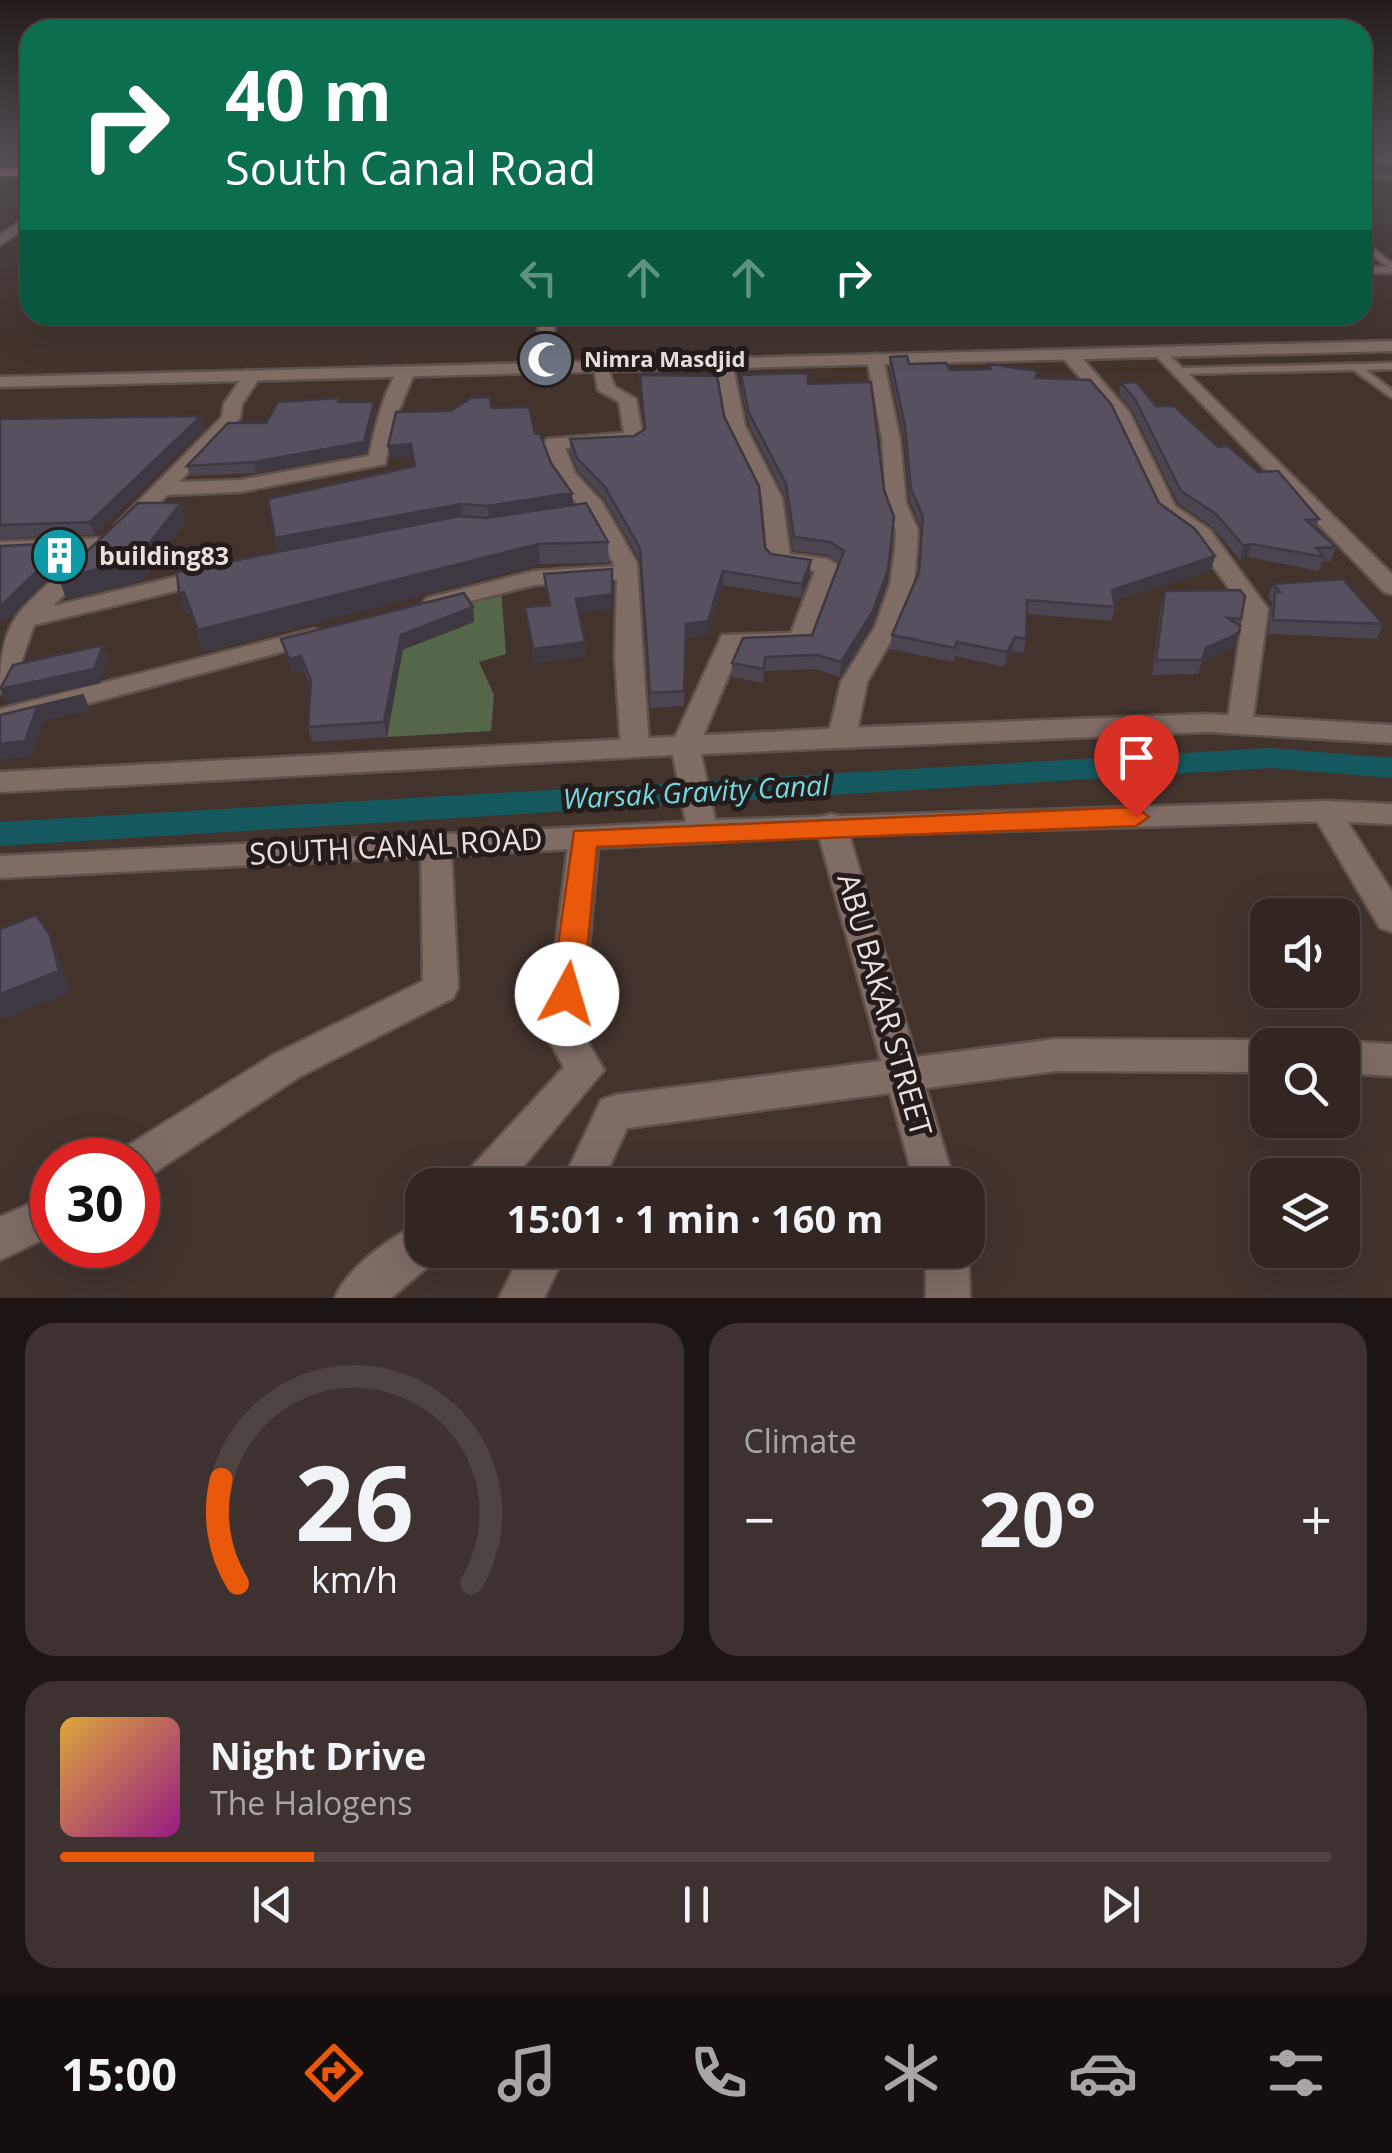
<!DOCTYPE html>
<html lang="en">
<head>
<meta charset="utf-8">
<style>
	:root { --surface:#322622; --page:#3d322f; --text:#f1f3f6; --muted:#a8a5a5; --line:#4d4340; --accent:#ea580c }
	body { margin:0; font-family:"Open Sans",sans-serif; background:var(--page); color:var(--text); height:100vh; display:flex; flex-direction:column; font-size:38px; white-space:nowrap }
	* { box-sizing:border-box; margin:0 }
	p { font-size:32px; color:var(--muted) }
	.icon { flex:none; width:55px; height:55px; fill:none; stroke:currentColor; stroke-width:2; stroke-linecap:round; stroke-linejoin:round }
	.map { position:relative; height:1298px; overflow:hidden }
	.panel { display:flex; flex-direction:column; gap:25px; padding:25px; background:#1c1513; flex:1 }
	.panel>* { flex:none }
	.top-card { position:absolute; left:20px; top:20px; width:1352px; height:305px; border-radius:30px; box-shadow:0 10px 40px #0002,0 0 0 2px var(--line); background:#0b6e4f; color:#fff; overflow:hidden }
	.buttons { position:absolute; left:1250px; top:898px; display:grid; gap:20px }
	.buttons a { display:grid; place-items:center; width:110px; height:110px; border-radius:20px; background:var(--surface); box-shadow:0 10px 40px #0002,0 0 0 2px var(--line); font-size:50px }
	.speed { position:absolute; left:30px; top:1138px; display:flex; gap:20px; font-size:50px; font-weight:700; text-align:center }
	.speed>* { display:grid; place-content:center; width:130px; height:130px; border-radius:50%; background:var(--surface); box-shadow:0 10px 40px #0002,0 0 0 2px var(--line); line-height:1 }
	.speed .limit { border:15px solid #d22; background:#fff; color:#111 }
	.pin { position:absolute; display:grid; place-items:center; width:85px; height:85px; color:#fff; margin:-102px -42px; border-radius:50% 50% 50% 0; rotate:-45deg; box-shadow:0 0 10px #0007 }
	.pin .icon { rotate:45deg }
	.me { position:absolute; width:110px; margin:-55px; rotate:6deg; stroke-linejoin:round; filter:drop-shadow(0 0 8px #0008) }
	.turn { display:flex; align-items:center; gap:35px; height:210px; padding:0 40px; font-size:45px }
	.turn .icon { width:130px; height:130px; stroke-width:2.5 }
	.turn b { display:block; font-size:70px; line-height:85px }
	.lanes { display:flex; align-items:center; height:95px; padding:0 40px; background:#0003; justify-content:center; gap:50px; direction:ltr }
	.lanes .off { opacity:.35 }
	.big { font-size:75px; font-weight:700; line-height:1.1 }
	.panel .card { flex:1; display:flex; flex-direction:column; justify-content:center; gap:15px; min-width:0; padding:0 35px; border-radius:30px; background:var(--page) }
	.panel .dial { align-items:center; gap:0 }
	.dial svg { height:260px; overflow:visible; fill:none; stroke:var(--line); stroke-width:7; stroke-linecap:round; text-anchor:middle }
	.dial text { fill:var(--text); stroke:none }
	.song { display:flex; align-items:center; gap:30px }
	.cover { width:120px; height:120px; border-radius:15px; background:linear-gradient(135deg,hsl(40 70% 55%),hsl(310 70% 35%)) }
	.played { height:10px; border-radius:5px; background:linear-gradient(90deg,var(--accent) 20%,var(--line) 20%) }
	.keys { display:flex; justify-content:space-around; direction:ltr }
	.heat { display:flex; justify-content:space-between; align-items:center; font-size:55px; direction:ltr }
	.panel .tiles { flex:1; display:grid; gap:25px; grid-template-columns:1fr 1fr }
	.card:last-child { grid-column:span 2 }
	.trip { position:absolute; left:405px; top:1168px; width:580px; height:100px; border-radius:30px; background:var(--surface); box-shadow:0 10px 40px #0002,0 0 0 2px var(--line); font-weight:700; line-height:100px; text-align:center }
	.tab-bar { display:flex; height:160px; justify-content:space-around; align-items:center; background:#140f0e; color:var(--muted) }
	.tab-bar .icon { width:70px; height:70px }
	.tab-bar .active { color:var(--accent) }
	.tab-bar b { font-size:45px; color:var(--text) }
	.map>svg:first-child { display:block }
	.green { fill:#556748 }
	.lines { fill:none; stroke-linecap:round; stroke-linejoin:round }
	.canal { fill:#15595f; fill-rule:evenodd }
	.lane-casing { stroke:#5f514c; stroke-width:5 }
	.street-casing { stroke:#5f514c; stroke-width:5 }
	.secondary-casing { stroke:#5f514c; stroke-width:5 }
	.highway-casing { stroke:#5f514c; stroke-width:5 }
	.lane { fill:#7e6c65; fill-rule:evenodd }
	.street { fill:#7e6c65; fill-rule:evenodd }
	.secondary { fill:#7e6c65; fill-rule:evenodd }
	.highway { fill:#f394a8; fill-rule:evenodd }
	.wall { fill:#4c4551 }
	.shaded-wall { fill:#3e3842 }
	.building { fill:#58505e; stroke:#3e3842; stroke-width:2.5 }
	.route { fill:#ea580c; stroke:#983908; stroke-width:2.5 }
	.labels { text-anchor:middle; stroke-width:10; stroke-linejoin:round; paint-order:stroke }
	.far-poi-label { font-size:22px; font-weight:bold; fill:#e9dfdb; stroke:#241c1a; text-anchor:start }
	.poi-label { font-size:25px; font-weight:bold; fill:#e9dfdb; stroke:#241c1a; text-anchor:start }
	.water-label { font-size:28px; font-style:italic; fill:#74d8e2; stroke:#241c1a }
	.near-street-label { font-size:30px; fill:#e9dfdb; stroke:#241c1a }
</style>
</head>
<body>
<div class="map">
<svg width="1392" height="1298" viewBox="0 0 1392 1298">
	<rect width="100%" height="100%" fill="#42332d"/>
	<path class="green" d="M501,587L506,654L479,662L494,695L491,731L387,737L396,684L346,672L474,622L464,593Z"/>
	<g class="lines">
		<path class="canal" d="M1270,748L1392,758V778L1270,768L0,846V822Z"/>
		<defs>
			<path id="lane" d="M1362,161L1392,162V166L1362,165Z
				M0,162H30V166H0Z
				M1362,175H1392V179H1362Z
				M1362,240L1392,263V273H1362V267H1387L1362,246Z
				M843,315H858L863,318L858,321Z
				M1392,363V369L1366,370L1392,390V398L1353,370L1180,374L1175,371L1180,368Z"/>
			<path id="street" d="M11,152H23L14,160H6Z
				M30,215V225L0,245V235Z
				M539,315H555L552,367L544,372L536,367Z
				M1161,347L1392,574V594L1384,592L1155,355L1153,352Z
				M1063,350H1075L1129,412L1175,506L1210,530L1268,609L1251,731L1241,734L1227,725L1244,609L1194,540L1159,514L1112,414L1063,358Z
				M875,353L883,358L900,439L906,503L918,530L917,548L914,584L899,627L867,682L856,737L842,746L828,737L841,682L875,627L890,584L895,548L896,530L886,503L882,439L867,358Z
				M724,357L732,362L745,426L782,498L790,554L828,559L839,566L809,646L740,648L699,746L695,752H675L671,746L722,635L791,633L815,571L771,564L768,559L762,498L727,426L716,362Z
				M593,362H605L615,387L636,399L643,438L634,444L565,448L575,473L602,502L637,563L649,749L645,755H625L621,749L615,657L617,579L534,585L435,610L423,603L427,598L534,571L615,566L589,519L558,524L547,518L550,513L579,507L555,473L544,443L547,439L624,433L619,402L598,390Z
				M406,366L415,371L395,420L385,464L240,492L167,495L135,529H119L116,524L222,417L224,404L247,370L262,374L242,404L240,418L179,482L240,480L369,456C374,434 386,375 406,366Z
				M105,538L113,540L116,545L113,550L0,556V542Z
				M83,558L94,565L53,606L209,569L220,576L217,581L34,625L13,685L0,693C0,614 21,610 75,560Z
				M314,629L323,631L326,636L323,641L0,727V709Z
				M1326,801L1336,804L1392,892V932L1380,928L1311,811L1316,804Z
				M831,814L842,817L846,825L916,1057L1056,1039L1268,1040L1281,1045H1268V1072L1056,1071L926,1088L955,1185H915L890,1093L627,1128L601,1185H561L601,1100L615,1095L881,1061L816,825L820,817Z
				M584,827L595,830L599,838L581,1031L604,1070L508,1185H462L468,1171L564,1067L545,1033L569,838L573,830Z
				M436,834L447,837L451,845L458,988L453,998L299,1077L152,1174L138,1179V1160H119L124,1148L273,1055L423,981L421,845L425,837Z
				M1342,1041L1392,1044V1076L1342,1073V1045H1331Z
				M52,1194V1235L0,1260V1217Z
				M422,1223V1250H441L437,1259L391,1298H335C347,1268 392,1235 422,1223Z
				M523,1250H567L544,1298H499Z
				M926,1250L968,1249L970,1298H926Z"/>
			<path id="secondary" d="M1392,341V351L0,387V377Z
				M1207,714L1392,725V743L1207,732L701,754L715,820L1326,801L1392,804V824L1326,821L831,836L0,878V856L686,822L673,755L0,792V772L842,728Z"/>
			<path id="highway" d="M1362,154H1392V162H1362Z
				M0,168H30V176H0Z"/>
		</defs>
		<use href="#lane" class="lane-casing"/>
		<use href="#street" class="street-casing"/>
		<use href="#secondary" class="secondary-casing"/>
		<use href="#highway" class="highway-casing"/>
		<use href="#lane" class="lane"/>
		<use href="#street" class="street"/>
		<use href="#secondary" class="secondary"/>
		<use href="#highway" class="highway"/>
	</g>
	<path class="wall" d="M890,357L909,364L950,370L988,369L989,364L1038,371L1037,378L1159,503L1215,556L1211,570L1114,601L1115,607L1112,621L1027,614L1026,639L1023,653L1012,651L1004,667L955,656L953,662L890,649L892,635L918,574L922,530L910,502L904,438L889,368Z
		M741,375L808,384L884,490L894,517L886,583L872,625L840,677L816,669L764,671L763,683L732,677V663L812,635L839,563L828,555L793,551L785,496L749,425L741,387Z
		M1121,383L1218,447L1258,472L1319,519L1316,528L1336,547L1331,561H1322L1319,571L1248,557L1240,560L1212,527L1178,503L1132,410L1119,395Z
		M640,387L724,416L765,548L771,554L810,574L801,598L723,585L708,635L686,638L684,706L650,708L640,561L605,500L578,471L570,451V439L634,436L644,429Z
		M340,402H374L376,412L366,453L256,473L190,476L187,466L266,423Z
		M492,408L535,434L551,463L572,493L573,505L608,542L609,563L540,564L204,652L191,613L185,614L179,593L278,552L275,538L415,466L413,456L390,458L388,446Z
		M201,416L205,428L94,535L0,539V419Z
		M612,569V608L578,613L585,642L586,656L535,663L525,607L549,605L544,574Z
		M1273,584L1383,624L1377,639L1268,634L1272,602L1268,597Z
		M1165,591L1241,619L1235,647L1202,662L1198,674L1152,675L1161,605Z
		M473,607L474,621L403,649L387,737L312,742L308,727L311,687L304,671L293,673L281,639Z"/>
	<path class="shaded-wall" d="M374,402L376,412L366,453L256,473L254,462Z
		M201,416L205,428L94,535L90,522Z
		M411,444L413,456L390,458L388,446Z
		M572,493L573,505L489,519L487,506Z
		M181,503L186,522L142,581L66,599L59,578Z
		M461,504L462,516L278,552L275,538Z
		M66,543L71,557L8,620L0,621V606Z
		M538,544L540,564L204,652L198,630Z
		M1252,544L1248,557L1240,560L1244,546Z
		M1215,556L1211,570L1108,603L1112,590Z
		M811,560L810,574L801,598L802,584Z
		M612,569V608L577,613L576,599Z
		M888,570L886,583L872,625L840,677L841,662Z
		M723,571V585L708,635L686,638L684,706L686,624Z
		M184,592L191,613L185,614L179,593Z
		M473,607L474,621L403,649L387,737L384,722L401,635Z
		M1239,633L1235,647L1202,662L1206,648Z
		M1015,637L1012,651L1004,667L1007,652Z
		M585,642L586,656L535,663L533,649Z
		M103,645L109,659L100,683L7,704L0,689Z
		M301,656L304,671L293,673L289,659Z
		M84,695L90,710L43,721L32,756L0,760V744L37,707Z
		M50,935L60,957L70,993L0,1020V994Z"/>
	<path class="building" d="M907,356L909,364L946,363L950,370L991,369L989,364L1038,371L1035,378L1090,380L1111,404L1159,503L1195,529L1215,556L1112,590L1115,607L1027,600L1026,639L1015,637L1007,652L957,642L955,648L892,635L919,572L923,517L911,489L905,426L890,357Z
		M808,373V384L871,382L884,490L894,517L888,570L873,611L841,662L817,655L765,657L764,669L732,663L743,638L812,635L844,551L830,542L794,537L786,484L749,413L741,375Z
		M640,375L717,376L724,416L759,486L765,548L771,554L811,560L802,584L723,571L708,621L686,624L684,691L650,693L640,548L605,487L577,458L570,439L634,436L645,429Z
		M1136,382L1156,406H1174L1218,447L1228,446L1258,472L1278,471L1319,519L1306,520L1336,547L1316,548L1324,557L1252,544L1244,546L1216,514L1181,491L1135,399L1121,383Z
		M490,397L491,408L529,407L535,434H540L551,463L572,493L487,506L461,504L275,538L268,499L415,466L411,444L388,446L396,412L451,411L471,398Z
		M339,398L338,402H374L364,442L254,462L187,466L228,423H266L278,402Z
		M201,416L90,522L0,525V419Z
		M138,503H181L135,561L59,578Z
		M586,503L608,542L538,544L198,630L184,592L179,593L177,572L460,516L487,518Z
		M66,543L2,605L0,606V546Z
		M612,569V594L576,599L585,642L533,649L525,607L550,605L544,574Z
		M1343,579L1383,624L1273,620L1275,592H1280L1273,584Z
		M1240,590L1245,596L1241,619L1228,618L1240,626L1239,633L1206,648L1202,660H1156L1165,591Z
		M464,593L473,607L401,635L384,722L308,727L311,681L301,656L289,659L281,639Z
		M103,645L94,669L0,689L13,665Z
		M84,695L37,707L25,741L0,744V715Z
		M36,915L50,935L59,971L0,994V929Z"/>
	<linearGradient id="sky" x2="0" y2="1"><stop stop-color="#241c19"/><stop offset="0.46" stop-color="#545057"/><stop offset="1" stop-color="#545057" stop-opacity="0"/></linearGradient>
	<rect width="1392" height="334" fill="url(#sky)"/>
	<path class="route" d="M1136,807L1149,817L1136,826L597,847L583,994L578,1003L567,1007L556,1003L551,994L574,831Z"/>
	<defs>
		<symbol id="mosque-disc" viewBox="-11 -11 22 22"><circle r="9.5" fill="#6b7280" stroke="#241c1a"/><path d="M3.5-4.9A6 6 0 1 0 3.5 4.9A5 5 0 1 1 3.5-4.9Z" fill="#fff"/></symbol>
		<symbol id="building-disc" viewBox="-11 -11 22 22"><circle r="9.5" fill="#0f9aa8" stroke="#241c1a"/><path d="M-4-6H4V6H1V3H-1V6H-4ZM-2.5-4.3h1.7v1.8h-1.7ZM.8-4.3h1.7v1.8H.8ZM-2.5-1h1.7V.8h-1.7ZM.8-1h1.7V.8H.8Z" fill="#fff"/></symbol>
	</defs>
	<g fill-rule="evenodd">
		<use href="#mosque-disc" x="514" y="328" width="63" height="63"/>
		<use href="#building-disc" x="28" y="524" width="63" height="63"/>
	</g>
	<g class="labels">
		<g class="far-poi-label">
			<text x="584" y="367">Nimra Masdjid</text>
		</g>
		<g class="poi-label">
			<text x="99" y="565">building83</text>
		</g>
		<g class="water-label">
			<text transform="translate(696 792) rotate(-3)" y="10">Warsak Gravity Canal</text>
		</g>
		<g class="near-street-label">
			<text transform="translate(396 847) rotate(-3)" y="10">SOUTH CANAL ROAD</text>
			<text transform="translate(884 1005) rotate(74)" y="10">ABU BAKAR STREET</text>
		</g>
	</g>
</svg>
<div class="buttons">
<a><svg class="icon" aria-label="sound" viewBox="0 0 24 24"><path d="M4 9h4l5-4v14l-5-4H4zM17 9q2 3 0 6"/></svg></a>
<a><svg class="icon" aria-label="search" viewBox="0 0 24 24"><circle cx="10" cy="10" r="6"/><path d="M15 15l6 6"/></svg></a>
<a><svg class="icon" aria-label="layers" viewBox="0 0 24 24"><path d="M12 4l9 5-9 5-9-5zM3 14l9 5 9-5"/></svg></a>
</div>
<div class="speed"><div class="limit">30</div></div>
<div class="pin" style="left:1136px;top:817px;background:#d93025"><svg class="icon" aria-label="arrive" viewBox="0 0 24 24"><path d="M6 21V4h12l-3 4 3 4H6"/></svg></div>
<svg class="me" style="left:567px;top:994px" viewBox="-20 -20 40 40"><circle r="19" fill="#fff"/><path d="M0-13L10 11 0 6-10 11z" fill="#ea580c"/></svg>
<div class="trip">15:01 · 1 min · 160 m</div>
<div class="top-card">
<div class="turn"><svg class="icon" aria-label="right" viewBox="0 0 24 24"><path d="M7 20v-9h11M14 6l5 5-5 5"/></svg><div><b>40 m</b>South Canal Road</div></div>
<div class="lanes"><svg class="icon off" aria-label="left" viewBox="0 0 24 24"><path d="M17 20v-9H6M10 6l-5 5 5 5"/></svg><svg class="icon off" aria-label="ahead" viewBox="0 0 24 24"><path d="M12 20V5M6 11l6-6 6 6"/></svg><svg class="icon off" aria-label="ahead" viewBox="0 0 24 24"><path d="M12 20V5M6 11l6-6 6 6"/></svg><svg class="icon" aria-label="right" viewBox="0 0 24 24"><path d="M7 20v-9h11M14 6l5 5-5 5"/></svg></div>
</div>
</div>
<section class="panel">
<div class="tiles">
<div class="card dial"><svg viewBox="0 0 100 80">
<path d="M14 69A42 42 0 1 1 86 69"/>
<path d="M14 69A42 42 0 0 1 9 37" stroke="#ea580c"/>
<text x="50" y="56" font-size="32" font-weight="700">26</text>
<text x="50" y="72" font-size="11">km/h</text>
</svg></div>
<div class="card"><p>Climate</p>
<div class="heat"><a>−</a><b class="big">20°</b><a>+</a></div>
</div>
<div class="card">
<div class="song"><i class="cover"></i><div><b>Night Drive</b><p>The Halogens</p></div></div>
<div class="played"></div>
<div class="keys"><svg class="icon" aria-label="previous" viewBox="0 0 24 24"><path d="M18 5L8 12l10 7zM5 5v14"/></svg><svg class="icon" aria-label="pause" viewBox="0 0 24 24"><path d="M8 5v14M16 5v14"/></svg><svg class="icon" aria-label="next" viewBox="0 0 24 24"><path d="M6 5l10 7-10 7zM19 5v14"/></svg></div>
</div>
</div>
</section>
<nav class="tab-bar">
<b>15:00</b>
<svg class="icon active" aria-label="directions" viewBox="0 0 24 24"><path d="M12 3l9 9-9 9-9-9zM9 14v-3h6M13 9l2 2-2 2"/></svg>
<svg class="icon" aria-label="music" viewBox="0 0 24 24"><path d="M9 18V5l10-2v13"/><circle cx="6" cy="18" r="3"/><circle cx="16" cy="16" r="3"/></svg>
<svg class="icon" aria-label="phone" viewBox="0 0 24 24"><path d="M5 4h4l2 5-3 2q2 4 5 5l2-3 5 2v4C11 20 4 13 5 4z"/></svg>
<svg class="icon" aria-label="climate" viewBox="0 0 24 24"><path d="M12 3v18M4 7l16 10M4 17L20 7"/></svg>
<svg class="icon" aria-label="car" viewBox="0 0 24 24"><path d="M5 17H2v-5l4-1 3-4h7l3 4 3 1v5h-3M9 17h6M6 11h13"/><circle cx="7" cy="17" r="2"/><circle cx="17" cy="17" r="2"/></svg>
<svg class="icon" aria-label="filters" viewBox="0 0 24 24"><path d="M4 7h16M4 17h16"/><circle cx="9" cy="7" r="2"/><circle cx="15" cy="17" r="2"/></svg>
</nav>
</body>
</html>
